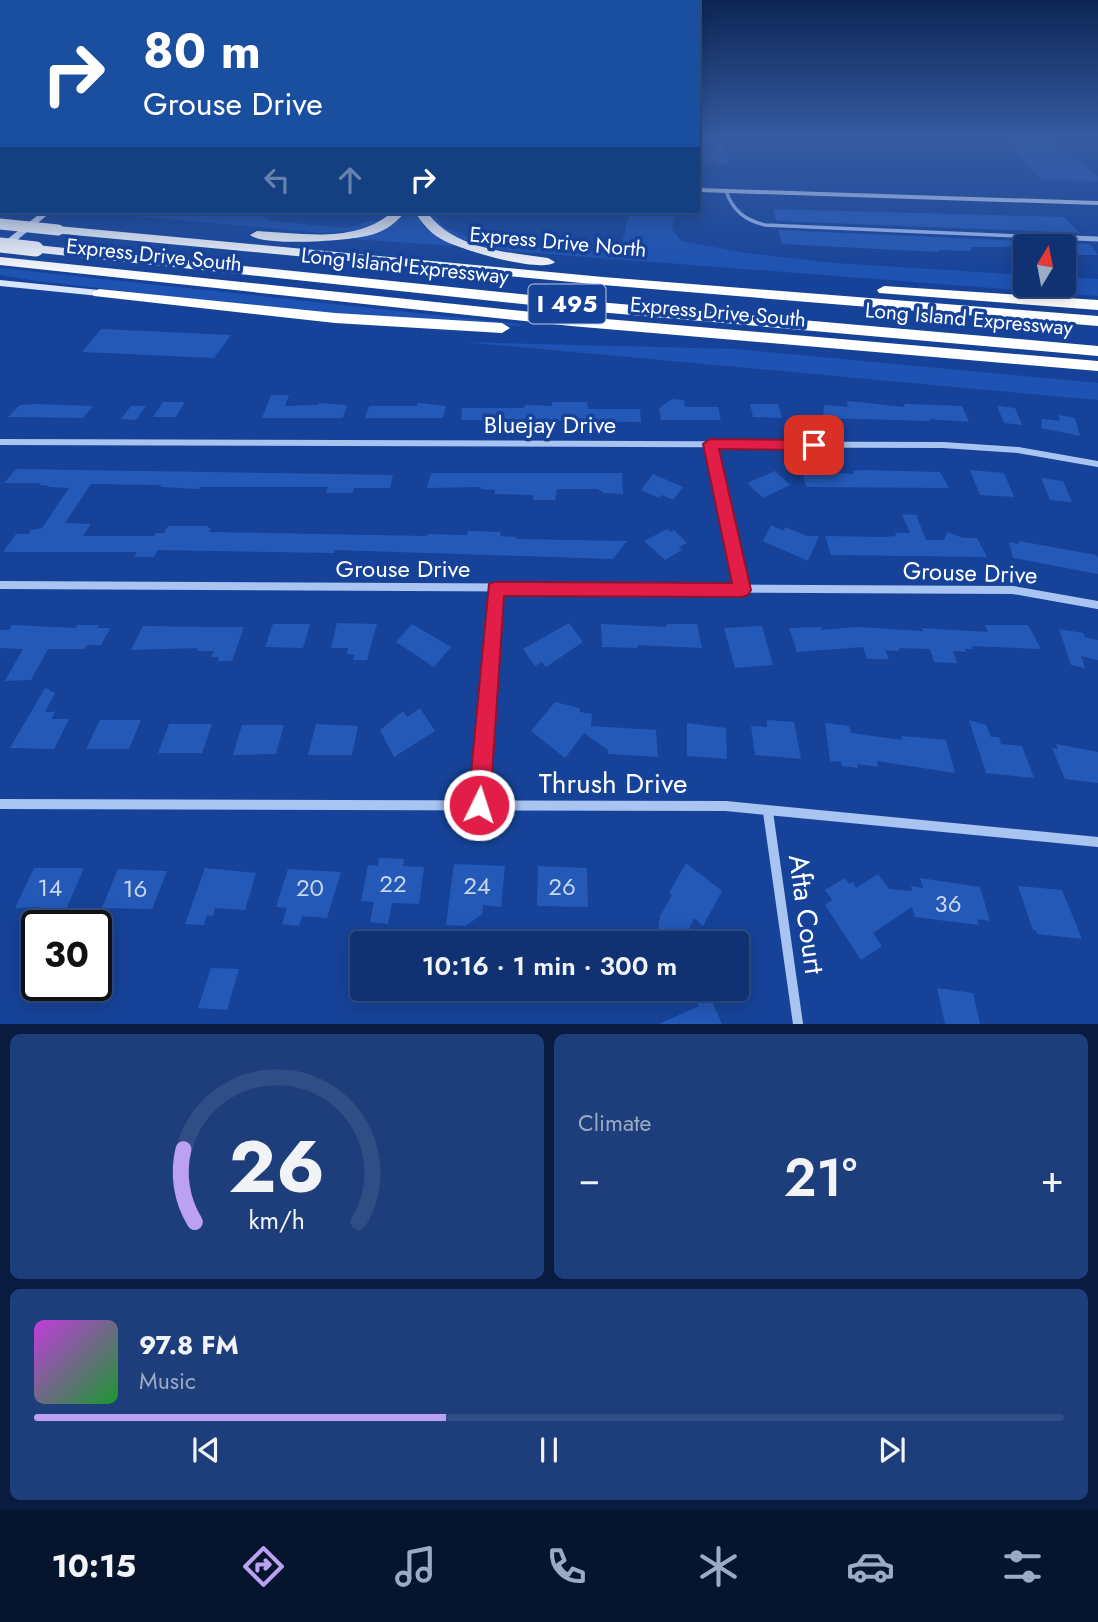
<!DOCTYPE html>
<html lang="en">
<head>
<meta charset="utf-8">
<style>
	:root { --surface:#103273; --page:#1e3e7b; --text:#f1f3f6; --muted:#9caac4; --line:#304d85; --accent:#bca0f2 }
	body { margin:0; font-family:Jost,sans-serif; background:var(--page); color:var(--text); height:100vh; display:flex; flex-direction:column; font-size:26px; white-space:nowrap }
	* { box-sizing:border-box; margin:0 }
	p { font-size:23px; color:var(--muted) }
	.icon { flex:none; width:38px; height:38px; fill:none; stroke:currentColor; stroke-width:2; stroke-linecap:round; stroke-linejoin:round }
	.map { position:relative; height:1024px; overflow:hidden }
	.side { display:flex; flex-direction:column; gap:10px; padding:10px; background:#091c3f; flex:1 }
	.side>* { flex:none }
	.hud { position:absolute; left:0px; top:0px; width:700px; height:214px; box-shadow:0 4px 18px #0003,0 0 0 2px var(--line); background:#1a4fa0; color:#fff; overflow:hidden }
	.needle { width:46px; rotate:10deg }
	.buttons { position:absolute; left:1013px; top:234px; display:grid; gap:14px }
	.buttons a { display:grid; place-items:center; width:63px; height:63px; border-radius:7px; background:var(--surface); box-shadow:0 4px 18px #0003,0 0 0 2px var(--line); font-size:35px }
	.speed { position:absolute; left:21px; top:910px; display:flex; gap:14px; font-size:35px; font-weight:700; text-align:center }
	.speed>* { display:grid; place-content:center; width:91px; height:91px; border-radius:50%; background:var(--surface); box-shadow:0 4px 18px #0003,0 0 0 2px var(--line); line-height:1 }
	.speed .limit { border:4px solid #111; border-radius:10px; background:#fff; color:#111 }
	.pin { position:absolute; display:grid; place-items:center; width:60px; height:60px; color:#fff; margin:-30px; border-radius:14px; box-shadow:0 4px 10px #0006 }
	.me { position:absolute; width:77px; margin:-38px; rotate:4deg; stroke-linejoin:round; filter:drop-shadow(0 0 5px #0008) }
	.turn { display:flex; align-items:center; gap:24px; height:147px; padding:0 28px; font-size:32px }
	.turn .icon { width:91px; height:91px; stroke-width:2.5 }
	.turn b { display:block; font-size:49px; line-height:60px }
	.lanes { display:flex; align-items:center; height:66px; padding:0 28px; background:#0003; justify-content:center; gap:35px; direction:ltr }
	.lanes .off { opacity:.35 }
	.big { font-size:52px; font-weight:600; line-height:1.1 }
	.side .card { flex:1; display:flex; flex-direction:column; justify-content:center; gap:10px; min-width:0; padding:0 24px; border-radius:10px; background:var(--page) }
	.side .dial { align-items:center; gap:0 }
	.dial svg { height:182px; overflow:visible; fill:none; stroke:var(--line); stroke-width:7; stroke-linecap:round; text-anchor:middle }
	.dial text { fill:var(--text); stroke:none }
	.song { display:flex; align-items:center; gap:21px }
	.cover { width:84px; height:84px; border-radius:10px; background:linear-gradient(135deg,hsl(290 70% 55%),hsl(130 70% 35%)) }
	.played { height:7px; border-radius:4px; background:linear-gradient(90deg,var(--accent) 40%,var(--line) 40%) }
	.keys { display:flex; justify-content:space-around; direction:ltr }
	.heat { display:flex; justify-content:space-between; align-items:center; font-size:38px; direction:ltr }
	.side .tiles { flex:1; display:grid; gap:10px; grid-template-columns:1fr 1fr }
	.card:last-child { grid-column:span 2 }
	.trip { position:absolute; left:350px; top:931px; width:399px; height:70px; border-radius:7px; background:var(--surface); box-shadow:0 4px 18px #0003,0 0 0 2px var(--line); font-weight:600; line-height:70px; text-align:center }
	.menu { display:flex; height:112px; justify-content:space-around; align-items:center; background:#06142e; color:var(--muted) }
	.menu .icon { width:49px; height:49px }
	.menu .selected { color:var(--accent) }
	.menu b { font-size:32px; color:var(--text) }
	.map>svg:first-child { display:block }
	.green { fill:#1e53b3 }
	.building { fill:#2459b8 }
	.lines { fill:none; stroke-linecap:round; stroke-linejoin:round }
	.street-far4 { stroke:#aac4f2; stroke-width:3.5 }
	.street-far3 { stroke:#aac4f2; stroke-width:5 }
	.street-far2 { stroke:#aac4f2; stroke-width:6 }
	.street-far1 { stroke:#aac4f2; stroke-width:8 }
	.street { stroke:#aac4f2; stroke-width:10 }
	.secondary { fill:#d9e5fc; fill-rule:evenodd }
	.highway { fill:#fff; fill-rule:evenodd }
	.highway-bridge-far1 { stroke:#fff; stroke-width:11 }
	.highway-bridge { stroke:#fff; stroke-width:15 }
	.route { fill:#e11d48; stroke:#92132f; stroke-width:2 }
	.labels { text-anchor:middle; stroke-width:7; stroke-linejoin:round; paint-order:stroke }
	.far-street-label { font-size:21px; fill:#fff; stroke:#164399 }
	.shield { fill:#164399; stroke:#b9c7e0; stroke-width:2 }
	.shield-label { font-size:23px; font-weight:bold; fill:#fff }
	.street-label { font-size:24px; fill:#fff; stroke:#164399 }
	.near-number-label { font-size:24px; fill:#c8d6ed }
	.near-street-label { font-size:28px; fill:#fff; stroke:#164399 }
</style>
</head>
<body>
<div class="map">
<svg width="1098" height="1024" viewBox="0 0 1098 1024">
	<rect width="100%" height="100%" fill="#164399"/>
	<path class="green" d="M92,212H259L269,221L347,228L371,221H384L357,231L322,233Z
		M406,212H415L424,227L455,246L351,239C370,235 394,230 406,212Z
		M428,212H434C438,219 443,228 452,231C505,249 563,249 619,253L630,212H675L672,229L681,241L746,253L835,263L1025,275L1026,285H1064V277L1098,279V296L508,251C480,246 442,241 428,212Z
		M0,268L519,324L521,326L353,317L36,281L0,275Z
		M463,342L735,349L1098,383V400Z"/>
	<path class="building" d="M698,136H723L729,164L707,163L705,155H698Z
		M999,137L1053,139L1098,177V181L1042,180Z
		M773,209L1064,217L1080,233L776,221Z
		M778,230L1090,244L1098,255H1077L1070,247H971V251L939,250L938,252L782,244Z
		M101,329L231,335L214,358L82,352Z
		M271,395H289L285,406L318,405L319,403L347,405L343,418H262Z
		M672,399L684,400L685,407H718L721,420H661L659,408Z
		M847,401L905,407L904,404H908L962,406L969,422L929,419L931,421L823,418L824,405L848,407Z
		M163,402H185L176,417H153Z
		M552,402H587L588,409H640L641,422L461,420L462,408H524L525,405L552,406Z
		M418,403L446,406L443,418H365L369,406H417Z
		M35,404L93,406L83,418L8,417L20,405Z
		M750,404H778L782,418L753,417Z
		M131,406H146L136,420L121,419Z
		M997,406L1015,408L1022,425L1004,423Z
		M1059,415L1075,418L1080,436L1041,428L1042,419L1060,421Z
		M16,469L393,475L390,488H354L352,493H326L328,487H200L199,489L160,487L162,485L91,484L65,523L91,524L83,536H154L156,533H164L168,526H208L207,528H211L209,532L427,536L428,534L467,535L468,531L501,532L500,536L516,537V539L627,541L613,559L335,550L334,553L158,550L154,557H134L137,552H3L16,534H29L31,530L42,528L69,488L48,487L49,486L39,485L41,483H4Z
		M863,470L940,472L949,488L806,487L802,471L854,474L853,471Z
		M970,470L1004,473L1014,497L980,495Z
		M775,471L790,485L763,498L747,483Z
		M431,473H622L623,494L604,493L597,489H557L555,500H533V495L495,494V490L481,489V487L427,488Z
		M653,474L683,487L673,500L662,495L659,498L641,490Z
		M1041,478L1063,481L1072,502L1050,500Z
		M902,514L916,515L926,540H944L947,532L963,538H977L987,557L831,555L825,536L884,537L896,536L895,533H910Z
		M771,525L783,531L785,527L807,536H819L808,561L763,541Z
		M667,529L671,532L674,530L687,543L679,547L682,550L665,560L644,541Z
		M1019,541L1096,555L1098,557V574L1013,558L1009,542L1019,544Z
		M337,623L377,624L367,660H353L355,655L347,654L348,648H331Z
		M569,623L583,642L546,667L542,662L535,666L523,649Z
		M273,624H310L303,648L265,647Z
		M412,624L451,647L434,667L396,642Z
		M601,624L666,627V624H697L702,648L638,645V648L602,647Z
		M12,625L76,628L77,625H99L97,628H110L101,645H87L85,649H48L31,680L5,681L23,649L0,648V630H9Z
		M985,625H1028L1041,649L972,646L973,649H965L966,652L953,651L957,663L934,662L930,649L899,648L900,651L885,650L889,659H867L863,647L797,652L789,628L821,627L822,630L857,627L923,631L922,628L988,632Z
		M143,626L206,627H244L232,661H218L219,657H211L214,651H197L198,648L131,650Z
		M762,626L773,665L735,668L724,628Z
		M1059,629L1083,633L1085,637L1098,640V660L1081,656L1085,668L1071,665Z
		M45,688L55,693L45,712H55L51,719H69L54,749L10,748Z
		M555,702L579,708L580,712L592,714L591,726L656,730L658,757L608,754V750L584,733L565,758L531,731Z
		M420,708L435,731L394,757L380,730L403,711L407,717Z
		M100,720H141L129,749H86Z
		M767,720L794,722L801,759L755,755L751,726L767,727Z
		M969,720L986,725L991,737H999L1001,744L1022,746L1034,778L986,773Z
		M687,723L726,728L727,759L687,756Z
		M825,723L849,726L851,733L902,740L901,736L946,740L955,773L877,761L878,767L857,764L858,768L842,766L841,762L830,761Z
		M169,724H212L202,753H158Z
		M316,724L358,726L352,755H308Z
		M242,725H284L276,754L233,755Z
		M1056,744L1098,752V783L1065,779L1052,748L1058,749Z
		M379,858L404,859L403,866L424,867L419,904L392,903L388,924L370,922L374,902L361,901L368,865L378,866Z
		M686,863L722,891L703,926L694,918L683,943H656L660,916L672,895L669,893Z
		M454,864L505,866L501,907L483,905L482,914L466,926L446,925Z
		M538,866L587,868L588,907L537,906Z
		M34,868H84L59,926H39L43,916H36L40,907L15,908Z
		M205,868L256,873L245,910L215,908L213,916L207,915L204,925L185,924Z
		M118,869L167,871L152,909L102,908Z
		M288,869L341,872L327,918L302,916L299,926L282,924L287,908L276,907Z
		M878,874L889,889L912,891L911,886L923,888L920,878L980,887L990,921L977,919L979,925L915,917L912,907L873,933L882,946L861,960L825,905L832,900L825,890L845,878L849,884L853,882L856,888Z
		M1018,886L1062,890L1082,939L1037,934L1036,930H1033Z
		M211,968L239,969L227,1010L198,1008Z
		M937,988L973,993L980,1024H945Z
		M710,997L722,1024H659L699,1006L697,1003Z"/>
	<g class="lines">
		<path class="street-far4" d="M726,191C733,211 745,220 765,225L1066,238"/>
		<path class="street-far3" d="M1024,236L1098,239"/>
		<path class="street-far2" d="M0,442L943,445L1018,450L1098,464
			M710,444L730,535"/>
		<path class="street-far1" d="M730,533L742,590
			M0,585L1013,590L1098,605
			M483,750L496,589"/>
		<path class="street" d="M0,804L726,806L1098,842
			M479,805L484,748
			M768,812L798,1024"/>
		<path class="secondary" d="M0,167H2V171H0Z
			M698,188L1098,201V205L698,192Z
			M42,212H51L4,251H0V245Z
			M0,280L99,290L104,293L99,296L0,286Z"/>
		<path class="highway" d="M0,206L2,212L6,213L0,214Z
			M392,212H405C397,222 387,230 374,234C354,241 265,247 250,235L257,231C301,233 356,244 392,212Z
			M415,212H427C453,249 506,252 548,258L555,262C541,274 458,249 441,239C429,232 422,223 415,212Z
			M58,226L603,277L1098,316V326L603,285L53,233V227Z
			M36,245L598,302L1098,346V356L598,312L31,252L29,249Z
			M0,257L571,316L1098,361V371L571,326L0,265Z
			M884,286L1098,300V310L879,293L877,290Z
			M99,289L335,313L502,323L510,328L502,333L335,323L94,296L92,293Z"/>
		<path class="highway-bridge-far1" d="M0,224L58,230"/>
		<path class="highway-bridge" d="M0,245L36,249"/>
	</g>
	<linearGradient id="sky" x2="0" y2="1"><stop stop-color="#0c2554"/><stop offset="0.49" stop-color="#365ba2"/><stop offset="1" stop-color="#365ba2" stop-opacity="0"/></linearGradient>
	<rect width="1098" height="278" fill="url(#sky)"/>
	<path class="route" d="M710,439L814,440L821,445L814,450L719,449L751,590L748,595L742,597L504,596L490,805L487,813L479,816L471,813L468,805L489,584L495,582L732,583L703,444Z"/>
	<g class="labels">
		<g class="far-street-label">
			<text transform="translate(558 242) rotate(5)" y="7">Express Drive North</text>
			<text transform="translate(154 255) rotate(6)" y="7">Express Drive South</text>
			<text transform="translate(405 266) rotate(6)" y="7">Long Island Expressway</text>
			<text transform="translate(718 312) rotate(5)" y="7">Express Drive South</text>
			<text transform="translate(969 319) rotate(5)" y="7">Long Island Expressway</text>
		</g>
		<rect class="shield" x="528.5" y="284.5" width="77" height="39" rx="5"/>
		<g class="shield-label">
			<text x="567" y="312">I 495</text>
		</g>
		<g class="street-label">
			<text x="550" y="433">Bluejay Drive</text>
			<text x="403" y="577">Grouse Drive</text>
			<text transform="translate(970 573) rotate(2)" y="8">Grouse Drive</text>
		</g>
		<g class="near-number-label">
			<text x="393" y="892">22</text>
			<text x="477" y="894">24</text>
			<text x="562" y="895">26</text>
			<text x="50" y="896">14</text>
			<text x="310" y="896">20</text>
			<text x="135" y="897">16</text>
			<text x="948" y="912">36</text>
		</g>
		<g class="near-street-label">
			<text x="613" y="793">Thrush Drive</text>
			<text transform="translate(807 914) rotate(82)" y="10">Afta Court</text>
		</g>
	</g>
</svg>
<div class="buttons">
<a><svg class="needle" viewBox="-14 -14 28 28"><path d="M0-13l5 13h-10z" fill="#e53935"/><path d="M0 13l5-13h-10z" fill="#9caac4"/></svg></a>
</div>
<div class="speed"><div class="limit">30</div></div>
<div class="pin" style="left:814px;top:445px;background:#d93025"><svg class="icon" aria-label="arrive" viewBox="0 0 24 24"><path d="M6 21V4h12l-3 4 3 4H6"/></svg></div>
<svg class="me" style="left:479px;top:805px" viewBox="-20 -20 40 40"><circle r="17" fill="#e11d48" stroke="#fff" stroke-width="3"/><path d="M0-11L8 9 0 5-8 9z" fill="#fff"/></svg>
<div class="trip">10:16 · 1 min · 300 m</div>
<div class="hud">
<div class="turn"><svg class="icon" aria-label="right" viewBox="0 0 24 24"><path d="M7 20v-9h11M14 6l5 5-5 5"/></svg><div><b>80 m</b>Grouse Drive</div></div>
<div class="lanes"><svg class="icon off" aria-label="left" viewBox="0 0 24 24"><path d="M17 20v-9H6M10 6l-5 5 5 5"/></svg><svg class="icon off" aria-label="ahead" viewBox="0 0 24 24"><path d="M12 20V5M6 11l6-6 6 6"/></svg><svg class="icon" aria-label="right" viewBox="0 0 24 24"><path d="M7 20v-9h11M14 6l5 5-5 5"/></svg></div>
</div>
</div>
<section class="side">
<div class="tiles">
<div class="card dial"><svg viewBox="0 0 100 80">
<path d="M14 69A42 42 0 1 1 86 69"/>
<path d="M14 69A42 42 0 0 1 9 37" stroke="#bca0f2"/>
<text x="50" y="56" font-size="32" font-weight="700">26</text>
<text x="50" y="72" font-size="11">km/h</text>
</svg></div>
<div class="card"><p>Climate</p>
<div class="heat"><a>−</a><b class="big">21°</b><a>+</a></div>
</div>
<div class="card">
<div class="song"><i class="cover"></i><div><b>97.8 FM</b><p>Music</p></div></div>
<div class="played"></div>
<div class="keys"><svg class="icon" aria-label="previous" viewBox="0 0 24 24"><path d="M18 5L8 12l10 7zM5 5v14"/></svg><svg class="icon" aria-label="pause" viewBox="0 0 24 24"><path d="M8 5v14M16 5v14"/></svg><svg class="icon" aria-label="next" viewBox="0 0 24 24"><path d="M6 5l10 7-10 7zM19 5v14"/></svg></div>
</div>
</div>
</section>
<nav class="menu">
<b>10:15</b>
<svg class="icon selected" aria-label="directions" viewBox="0 0 24 24"><path d="M12 3l9 9-9 9-9-9zM9 14v-3h6M13 9l2 2-2 2"/></svg>
<svg class="icon" aria-label="music" viewBox="0 0 24 24"><path d="M9 18V5l10-2v13"/><circle cx="6" cy="18" r="3"/><circle cx="16" cy="16" r="3"/></svg>
<svg class="icon" aria-label="phone" viewBox="0 0 24 24"><path d="M5 4h4l2 5-3 2q2 4 5 5l2-3 5 2v4C11 20 4 13 5 4z"/></svg>
<svg class="icon" aria-label="climate" viewBox="0 0 24 24"><path d="M12 3v18M4 7l16 10M4 17L20 7"/></svg>
<svg class="icon" aria-label="car" viewBox="0 0 24 24"><path d="M5 17H2v-5l4-1 3-4h7l3 4 3 1v5h-3M9 17h6M6 11h13"/><circle cx="7" cy="17" r="2"/><circle cx="17" cy="17" r="2"/></svg>
<svg class="icon" aria-label="filters" viewBox="0 0 24 24"><path d="M4 7h16M4 17h16"/><circle cx="9" cy="7" r="2"/><circle cx="15" cy="17" r="2"/></svg>
</nav>
</body>
</html>
